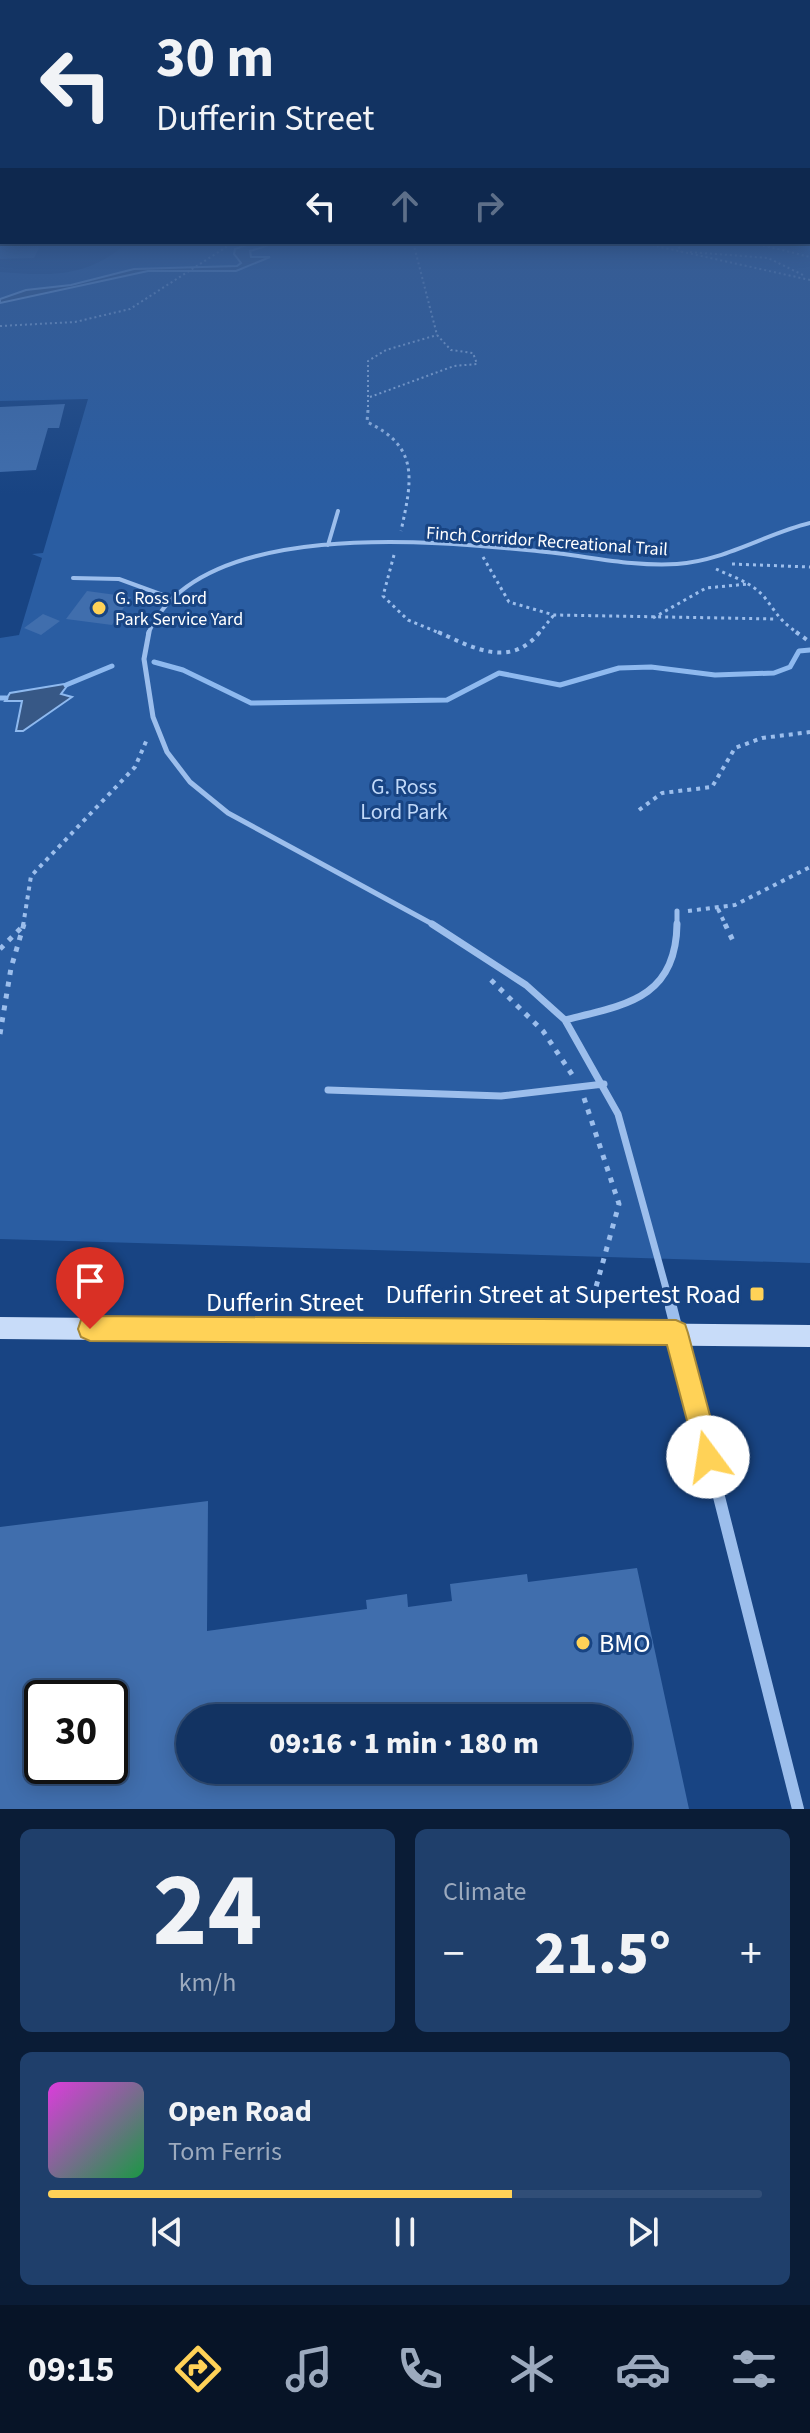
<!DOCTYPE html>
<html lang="en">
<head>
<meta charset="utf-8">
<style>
	:root { --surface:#123362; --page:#1f3f6b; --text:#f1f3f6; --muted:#9caabe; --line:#314e77; --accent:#ffd257 }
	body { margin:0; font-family:"Source Sans 3",sans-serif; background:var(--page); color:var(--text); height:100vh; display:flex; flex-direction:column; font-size:30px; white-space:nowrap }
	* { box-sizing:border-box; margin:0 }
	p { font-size:26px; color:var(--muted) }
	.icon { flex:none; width:44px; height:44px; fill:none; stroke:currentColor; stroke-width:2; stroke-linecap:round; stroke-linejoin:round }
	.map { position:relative; height:1809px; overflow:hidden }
	.sheet { display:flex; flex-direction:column; gap:20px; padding:20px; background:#0a1c36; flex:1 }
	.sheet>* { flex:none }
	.banner { position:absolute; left:0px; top:0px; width:810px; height:244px; box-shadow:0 4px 20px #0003,0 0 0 2px var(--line); background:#123362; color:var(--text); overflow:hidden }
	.speed { position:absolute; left:24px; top:1680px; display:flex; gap:16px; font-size:40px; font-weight:700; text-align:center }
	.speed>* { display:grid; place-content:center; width:104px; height:104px; border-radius:50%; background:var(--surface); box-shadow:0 4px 20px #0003,0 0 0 2px var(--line); line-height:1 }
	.speed .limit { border:4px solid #111; border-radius:12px; background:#fff; color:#111 }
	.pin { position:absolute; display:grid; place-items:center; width:68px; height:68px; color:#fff; margin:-82px -34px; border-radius:50% 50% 50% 0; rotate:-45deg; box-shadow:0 0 8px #0007 }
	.pin .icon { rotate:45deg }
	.me { position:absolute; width:88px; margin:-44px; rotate:346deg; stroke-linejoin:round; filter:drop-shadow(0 0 6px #0008) }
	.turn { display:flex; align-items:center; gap:28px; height:168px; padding:0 24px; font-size:36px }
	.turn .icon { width:104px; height:104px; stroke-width:2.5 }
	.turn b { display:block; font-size:56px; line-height:68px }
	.lanes { display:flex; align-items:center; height:76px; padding:0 24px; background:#0003; justify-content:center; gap:40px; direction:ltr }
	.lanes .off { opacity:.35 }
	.big { font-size:60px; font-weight:800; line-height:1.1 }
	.sheet .tile { flex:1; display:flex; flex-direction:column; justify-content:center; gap:12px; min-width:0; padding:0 28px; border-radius:12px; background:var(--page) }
	.sheet .dial { align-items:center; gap:0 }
	.dial b { font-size:104px; line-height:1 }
	.song { display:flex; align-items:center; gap:24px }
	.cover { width:96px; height:96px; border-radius:12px; background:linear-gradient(135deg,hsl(300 70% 55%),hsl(140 70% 35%)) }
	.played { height:8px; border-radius:4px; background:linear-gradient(90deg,var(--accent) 65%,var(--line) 65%) }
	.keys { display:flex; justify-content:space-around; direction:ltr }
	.heat { display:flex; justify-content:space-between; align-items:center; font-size:44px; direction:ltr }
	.sheet .tiles { flex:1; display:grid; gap:20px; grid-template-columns:1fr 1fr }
	.tile:last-child { grid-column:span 2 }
	.trip { position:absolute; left:176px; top:1704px; width:456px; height:80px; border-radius:40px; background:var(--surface); box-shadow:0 4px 20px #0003,0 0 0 2px var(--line); font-weight:800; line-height:80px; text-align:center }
	.tabs { display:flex; height:128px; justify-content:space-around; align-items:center; background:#071427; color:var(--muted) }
	.tabs .icon { width:56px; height:56px }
	.tabs .selected { color:var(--accent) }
	.tabs b { font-size:36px; color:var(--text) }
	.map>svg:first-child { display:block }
	.green { fill:#2a5da2 }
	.water { fill:#375886; stroke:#8eb9ef; stroke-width:2 }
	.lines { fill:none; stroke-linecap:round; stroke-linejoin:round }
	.stream { stroke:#8eb9ef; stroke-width:5 }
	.building { fill:#406ead; fill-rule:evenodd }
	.path-far3 { stroke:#9cbeec; stroke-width:2; stroke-dasharray:2 3; stroke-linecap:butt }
	.path-far2 { stroke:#9cbeec; stroke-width:3; stroke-dasharray:3 4; stroke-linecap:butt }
	.path-far1 { stroke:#9cbeec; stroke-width:4; stroke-dasharray:4 5; stroke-linecap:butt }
	.path { stroke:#9cbeec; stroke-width:5; stroke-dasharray:5 7; stroke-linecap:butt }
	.lane-far2 { stroke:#9cbeec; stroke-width:4 }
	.lane-far1 { stroke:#9cbeec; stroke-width:5 }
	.lane { stroke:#9cbeec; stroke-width:7 }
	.street-far1 { stroke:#9cbeec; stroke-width:9 }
	.street { stroke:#9cbeec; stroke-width:12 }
	.secondary { fill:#c8dcf9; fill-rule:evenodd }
	.route { fill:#ffd257; stroke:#a68839; stroke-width:2 }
	.poi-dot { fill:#ffd257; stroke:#184483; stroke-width:3 }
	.labels { text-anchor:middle; stroke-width:6; stroke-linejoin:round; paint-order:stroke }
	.far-street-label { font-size:18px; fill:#fff; stroke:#184483 }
	.far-poi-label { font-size:18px; fill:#fff; stroke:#184483; text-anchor:start }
	.park-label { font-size:22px; fill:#c1d9f9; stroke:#184483 }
	.near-poi-label { font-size:26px; fill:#fff; stroke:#184483; text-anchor:end }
	.near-street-label { font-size:26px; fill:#fff; stroke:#184483 }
</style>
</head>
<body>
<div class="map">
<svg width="810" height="1809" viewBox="0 0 810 1809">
	<rect width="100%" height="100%" fill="#184483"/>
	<path class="green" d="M810,241V1263L0,1239V638L19,635L42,558L32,554L43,553L88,399L0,401V272C51,276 88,278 128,242Z"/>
	<path class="water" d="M254,242H279L250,251L251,257H270L236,271H148L0,303V299L26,290L71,285L134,269L237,266L241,263L234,254L235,249Z
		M64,684L67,686L61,694L72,697L23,731H16L22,701H5L10,693Z"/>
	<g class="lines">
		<path class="stream" d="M154,662L183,670L251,703L447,700L499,673L560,685L619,668L651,667L715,675L774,673L790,667L799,651L810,650
			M66,685L112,666
			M0,698H6"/>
	</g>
	<path class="building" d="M0,242H42L34,258L0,259Z
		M65,404L59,428H48L36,470L0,472V407Z
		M87,591L131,597L112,625L66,619Z
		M43,614L60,621L41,635L24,628Z
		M208,1501L207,1631L367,1609L366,1600L407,1594L408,1607L452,1601L450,1584L527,1574L528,1582L637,1568L689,1809H0V1527ZM42,1698H110V1766H42ZM190,1718H618V1770H190Z"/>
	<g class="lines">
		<path class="path-far3" d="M677,242L681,252
			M718,242L766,246L810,257
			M647,244L810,280
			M690,252L768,258L805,276
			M0,326L75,322L130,309L234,242
			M370,397L454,366L477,364L473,353L451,350L437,335L413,242
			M368,412V361L386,350L437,335"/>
		<path class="path-far2" d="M368,410L367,422C420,447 412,480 401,531
			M394,555L383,596L408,620L442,634
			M483,557L509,602L554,615L777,619
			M732,564L810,567
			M716,569C733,577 753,583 765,598C779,616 779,620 799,634
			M653,618L706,588L748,584
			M538,634L554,615"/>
		<path class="path-far1" d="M438,632C474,648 510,669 540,632
			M796,632L810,642
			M639,810L662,793L712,787L735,748L762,738L810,732
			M718,909L726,926
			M688,911L735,905L810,867
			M23,926L31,876L135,767L148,737"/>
		<path class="path" d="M725,924L735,945
			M0,949L21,928
			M491,980L543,1031L573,1076
			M0,1034L11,968L24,924
			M584,1098L619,1204L596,1287"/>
		<path class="lane-far2" d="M328,545L338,511
			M73,578L119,579L171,598
			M148,634C198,517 435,541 537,551C584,555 630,567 677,564C724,561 765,534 810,523"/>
		<path class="lane-far1" d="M149,632L144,659L153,717L167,752L190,782L228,813L436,926
			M677,926V911"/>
		<path class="lane" d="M432,924L526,985L565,1020L618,1114L667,1292
			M565,1020C625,1005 676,999 677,924
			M328,1090L501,1096L604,1084"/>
		<path class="street-far1" d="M667,1292L671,1309"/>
		<path class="street" d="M671,1307L798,1809"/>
		<path class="secondary" d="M0,1317L810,1325V1347L0,1339Z"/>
	</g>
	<linearGradient id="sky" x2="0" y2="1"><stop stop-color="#0d2548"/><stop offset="0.49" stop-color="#375c93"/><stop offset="1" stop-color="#375c93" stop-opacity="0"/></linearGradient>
	<rect width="810" height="494" fill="url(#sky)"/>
	<path class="route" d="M90,1316L676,1320L685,1324L688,1333L721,1457L718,1466L708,1470L699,1466L667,1345L90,1341L81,1337L78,1329L81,1320Z"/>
	<g class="poi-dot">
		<circle cx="99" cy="608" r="8"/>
		<rect x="749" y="1286" width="16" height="16" rx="4"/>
		<circle cx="583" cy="1643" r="8"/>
	</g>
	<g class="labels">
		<g class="far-street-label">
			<text transform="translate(547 541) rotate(4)" y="6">Finch Corridor Recreational Trail</text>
		</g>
		<g class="far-poi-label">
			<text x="115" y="604">G. Ross Lord<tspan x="115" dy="21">Park Service Yard</tspan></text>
		</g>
		<g class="park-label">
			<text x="404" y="794">G. Ross<tspan x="404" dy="25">Lord Park</tspan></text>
		</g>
		<g class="near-poi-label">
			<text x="741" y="1303">Dufferin Street at Supertest Road</text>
			<text x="599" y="1652" text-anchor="start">BMO</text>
		</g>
		<g class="near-street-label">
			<text x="285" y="1311">Dufferin Street</text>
		</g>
	</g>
</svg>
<div class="speed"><div class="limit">30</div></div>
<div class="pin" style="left:90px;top:1329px;background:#d93025"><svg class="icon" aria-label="arrive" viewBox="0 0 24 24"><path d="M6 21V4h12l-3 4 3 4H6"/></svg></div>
<svg class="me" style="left:708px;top:1457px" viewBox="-20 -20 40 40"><circle r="19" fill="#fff"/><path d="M0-13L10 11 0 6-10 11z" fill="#ffd257"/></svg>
<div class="trip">09:16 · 1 min · 180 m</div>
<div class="banner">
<div class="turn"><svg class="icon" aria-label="left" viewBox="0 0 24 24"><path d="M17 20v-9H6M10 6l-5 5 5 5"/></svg><div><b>30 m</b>Dufferin Street</div></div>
<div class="lanes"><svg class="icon" aria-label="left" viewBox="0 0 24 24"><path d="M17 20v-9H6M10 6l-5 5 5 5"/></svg><svg class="icon off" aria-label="ahead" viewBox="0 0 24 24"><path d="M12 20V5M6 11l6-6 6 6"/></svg><svg class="icon off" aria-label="right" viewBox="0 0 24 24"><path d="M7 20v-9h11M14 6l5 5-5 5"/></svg></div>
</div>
</div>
<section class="sheet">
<div class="tiles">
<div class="tile dial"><b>24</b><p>km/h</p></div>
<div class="tile"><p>Climate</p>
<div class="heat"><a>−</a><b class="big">21.5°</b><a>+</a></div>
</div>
<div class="tile">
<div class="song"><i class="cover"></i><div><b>Open Road</b><p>Tom Ferris</p></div></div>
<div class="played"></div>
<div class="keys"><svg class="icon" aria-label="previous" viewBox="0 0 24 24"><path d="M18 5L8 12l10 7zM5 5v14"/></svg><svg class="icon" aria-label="pause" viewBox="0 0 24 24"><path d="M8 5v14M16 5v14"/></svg><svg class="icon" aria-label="next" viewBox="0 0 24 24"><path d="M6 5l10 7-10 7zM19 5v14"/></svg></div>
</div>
</div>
</section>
<nav class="tabs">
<b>09:15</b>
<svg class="icon selected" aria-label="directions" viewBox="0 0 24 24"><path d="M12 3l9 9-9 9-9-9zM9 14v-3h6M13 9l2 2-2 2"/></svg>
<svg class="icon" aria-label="music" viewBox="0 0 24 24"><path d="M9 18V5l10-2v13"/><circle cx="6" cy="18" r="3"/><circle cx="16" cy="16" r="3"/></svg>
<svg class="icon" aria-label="phone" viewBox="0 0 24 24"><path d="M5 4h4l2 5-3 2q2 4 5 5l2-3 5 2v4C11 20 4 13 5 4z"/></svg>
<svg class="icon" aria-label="climate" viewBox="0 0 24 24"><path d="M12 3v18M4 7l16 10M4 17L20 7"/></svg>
<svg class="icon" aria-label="car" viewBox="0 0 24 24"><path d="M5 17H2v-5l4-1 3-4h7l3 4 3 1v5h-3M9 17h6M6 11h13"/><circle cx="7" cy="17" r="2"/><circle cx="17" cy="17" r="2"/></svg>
<svg class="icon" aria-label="filters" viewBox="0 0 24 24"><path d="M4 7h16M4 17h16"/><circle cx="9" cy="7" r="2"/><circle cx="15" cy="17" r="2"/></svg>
</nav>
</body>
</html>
